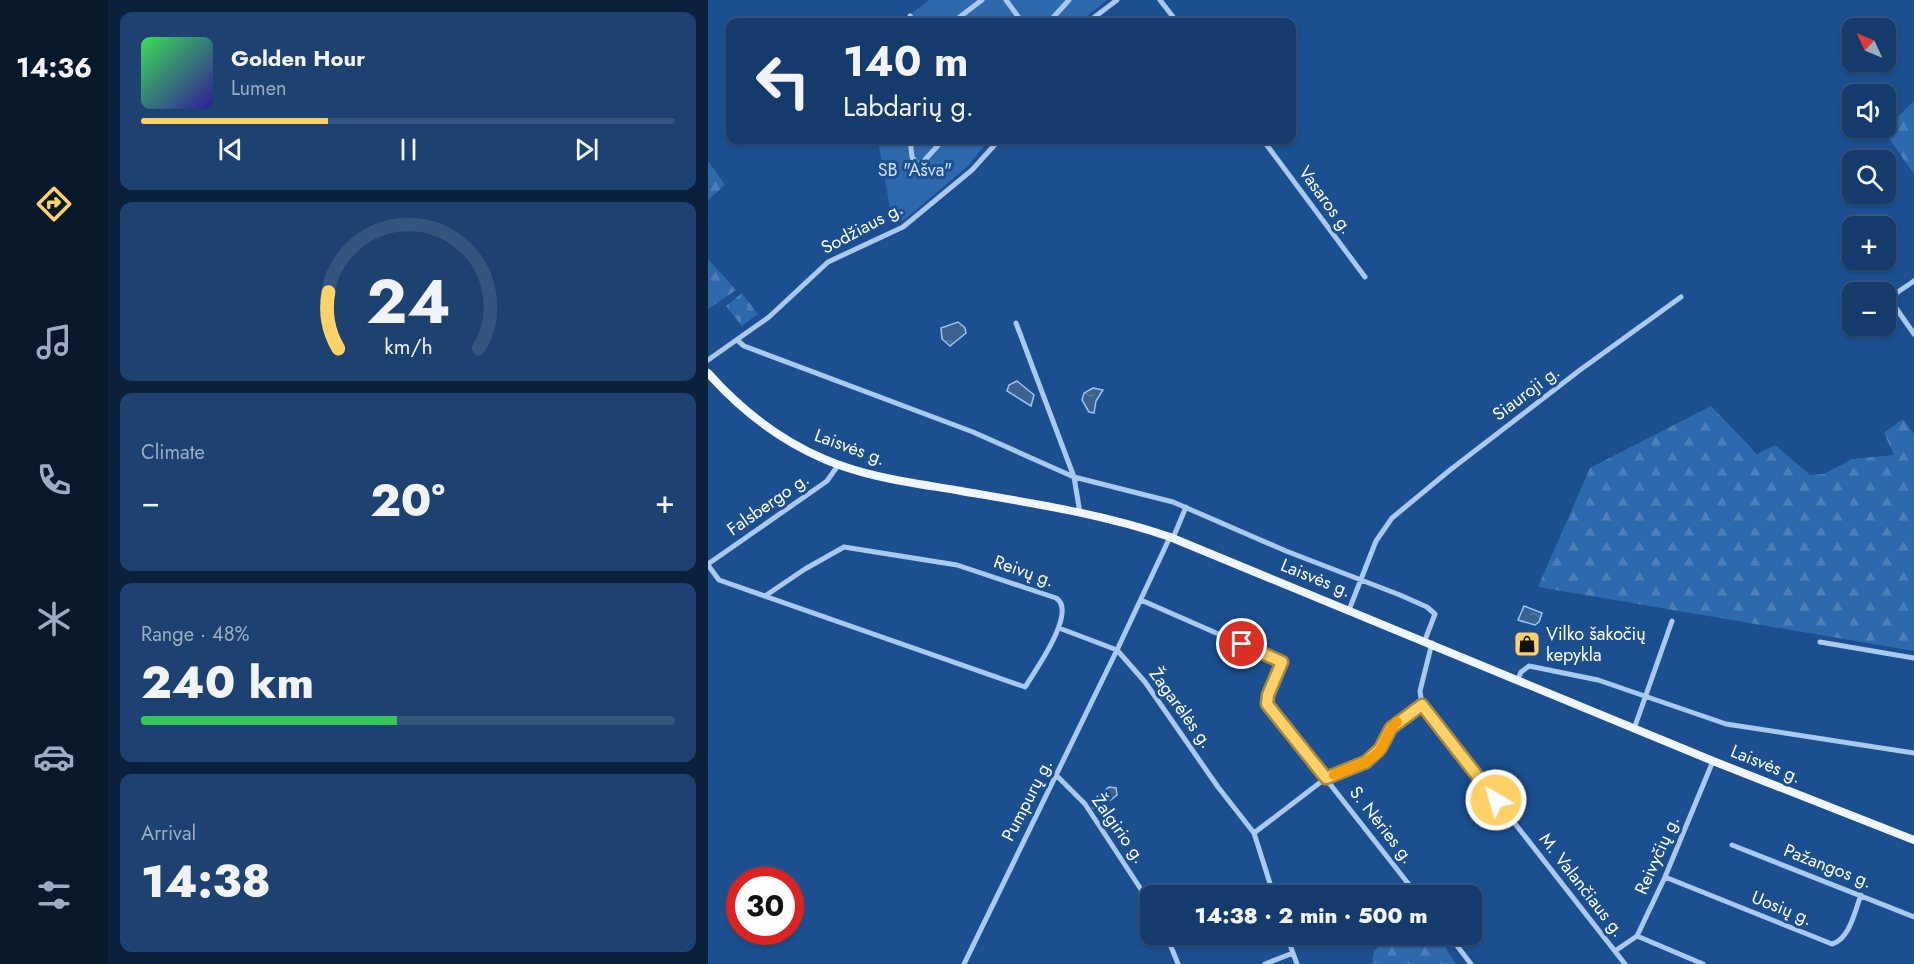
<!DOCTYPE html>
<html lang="en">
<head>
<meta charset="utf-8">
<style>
	:root { --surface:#143b6b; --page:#1d4271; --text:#f1f3f6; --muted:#9dadc1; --line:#33557e; --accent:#ffd166 }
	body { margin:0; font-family:Jost,sans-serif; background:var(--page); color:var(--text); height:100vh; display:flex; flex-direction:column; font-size:22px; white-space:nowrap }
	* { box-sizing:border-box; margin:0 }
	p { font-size:20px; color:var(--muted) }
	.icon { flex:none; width:33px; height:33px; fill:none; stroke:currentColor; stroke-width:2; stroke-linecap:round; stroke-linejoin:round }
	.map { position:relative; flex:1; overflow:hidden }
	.details { display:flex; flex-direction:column; gap:12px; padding:12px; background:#0b203b; width:600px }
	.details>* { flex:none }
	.guide { position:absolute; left:18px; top:18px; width:570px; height:126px; border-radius:12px; box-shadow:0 2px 4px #0004,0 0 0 2px var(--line); background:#143b6b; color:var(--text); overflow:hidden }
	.needle { width:39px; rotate:314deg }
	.tools { position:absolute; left:1134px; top:18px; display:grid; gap:12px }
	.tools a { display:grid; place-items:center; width:54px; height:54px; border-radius:12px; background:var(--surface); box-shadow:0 2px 4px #0004,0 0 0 2px var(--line); font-size:30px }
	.speed { position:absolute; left:18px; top:867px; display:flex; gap:12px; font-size:30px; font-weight:700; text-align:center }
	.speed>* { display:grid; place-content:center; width:78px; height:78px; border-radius:50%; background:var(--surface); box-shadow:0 2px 4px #0004,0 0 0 2px var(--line); line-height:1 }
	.speed .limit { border:9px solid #d22; background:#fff; color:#111 }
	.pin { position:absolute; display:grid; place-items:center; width:51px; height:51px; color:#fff; margin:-26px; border:3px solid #fff; border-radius:50%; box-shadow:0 2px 6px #0007 }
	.me { position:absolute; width:66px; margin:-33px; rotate:322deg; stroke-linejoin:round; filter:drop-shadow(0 0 4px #0008) }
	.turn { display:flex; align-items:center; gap:21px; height:126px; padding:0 18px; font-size:27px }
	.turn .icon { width:78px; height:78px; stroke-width:2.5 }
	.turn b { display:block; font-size:42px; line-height:51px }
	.big { font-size:45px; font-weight:800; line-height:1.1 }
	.details .widget { flex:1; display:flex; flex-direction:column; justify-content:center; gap:9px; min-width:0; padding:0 21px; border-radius:12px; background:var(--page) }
	.details .dial { align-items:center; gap:0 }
	.dial svg { height:156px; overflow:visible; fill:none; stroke:var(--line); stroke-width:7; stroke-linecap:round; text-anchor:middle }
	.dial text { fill:var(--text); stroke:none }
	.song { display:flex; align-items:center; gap:18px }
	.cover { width:72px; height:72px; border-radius:9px; background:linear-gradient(135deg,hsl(130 70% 55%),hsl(250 70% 35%)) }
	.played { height:6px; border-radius:3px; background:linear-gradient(90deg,var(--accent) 35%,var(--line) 35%) }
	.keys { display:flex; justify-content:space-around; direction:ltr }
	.heat { display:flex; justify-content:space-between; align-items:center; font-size:33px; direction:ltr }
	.charge { height:9px; border-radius:4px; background:linear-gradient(90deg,#34c759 48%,var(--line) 0) }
	.trip { position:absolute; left:432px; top:885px; width:342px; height:60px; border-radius:12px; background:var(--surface); box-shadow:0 2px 4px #0004,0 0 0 2px var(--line); font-weight:800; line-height:60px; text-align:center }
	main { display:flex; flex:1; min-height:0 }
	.menu { display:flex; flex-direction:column; width:108px; justify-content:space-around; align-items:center; background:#08182b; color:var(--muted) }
	.menu .icon { width:42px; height:42px }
	.menu .on { color:var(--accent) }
	.menu b { font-size:27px; color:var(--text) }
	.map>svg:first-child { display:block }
	.green { fill:#2e69ad }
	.forest { fill:url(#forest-firs) }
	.cemetery { fill:url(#cemetery-stones) }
	.water { fill:url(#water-ripples); stroke:#9cc4f0; stroke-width:1.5 }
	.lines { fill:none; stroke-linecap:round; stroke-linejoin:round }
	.minor { stroke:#a9c9ee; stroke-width:5 }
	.primary { stroke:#f0f6ff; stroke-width:8 }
	.route-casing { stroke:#a68842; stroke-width:15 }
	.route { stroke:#ffd166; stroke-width:10 }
	.slow { stroke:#f59e0b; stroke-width:10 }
	.labels { text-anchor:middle; stroke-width:6; stroke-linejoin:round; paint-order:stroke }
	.park-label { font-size:18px; fill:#cfe3fa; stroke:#1b4f8f }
	.street-label { font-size:18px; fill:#fff; stroke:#1b4f8f }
	.poi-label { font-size:18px; fill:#fff; stroke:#1b4f8f; text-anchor:start }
</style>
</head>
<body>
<main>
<nav class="menu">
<b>14:36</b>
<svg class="icon on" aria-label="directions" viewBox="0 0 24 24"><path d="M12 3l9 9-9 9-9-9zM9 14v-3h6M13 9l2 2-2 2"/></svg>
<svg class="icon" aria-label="music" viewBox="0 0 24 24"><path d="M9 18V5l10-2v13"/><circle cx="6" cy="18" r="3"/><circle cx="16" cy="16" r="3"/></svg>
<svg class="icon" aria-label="phone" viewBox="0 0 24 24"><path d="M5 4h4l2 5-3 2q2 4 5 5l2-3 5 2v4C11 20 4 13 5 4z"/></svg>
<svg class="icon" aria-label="climate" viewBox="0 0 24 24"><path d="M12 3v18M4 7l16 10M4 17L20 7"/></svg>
<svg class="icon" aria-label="car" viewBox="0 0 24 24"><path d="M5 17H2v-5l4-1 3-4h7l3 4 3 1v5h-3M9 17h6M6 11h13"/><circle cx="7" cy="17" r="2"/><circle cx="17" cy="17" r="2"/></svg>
<svg class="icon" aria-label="filters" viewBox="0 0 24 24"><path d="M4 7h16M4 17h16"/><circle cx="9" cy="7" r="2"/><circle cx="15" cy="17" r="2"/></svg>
</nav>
<section class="details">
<div class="widget">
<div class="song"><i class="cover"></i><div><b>Golden Hour</b><p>Lumen</p></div></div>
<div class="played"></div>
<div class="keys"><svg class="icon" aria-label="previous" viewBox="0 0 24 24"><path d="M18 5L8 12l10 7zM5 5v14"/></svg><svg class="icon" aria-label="pause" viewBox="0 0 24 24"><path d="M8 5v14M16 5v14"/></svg><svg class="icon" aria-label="next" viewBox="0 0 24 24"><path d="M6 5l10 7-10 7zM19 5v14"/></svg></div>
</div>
<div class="widget dial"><svg viewBox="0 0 100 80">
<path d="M14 69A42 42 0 1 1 86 69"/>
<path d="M14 69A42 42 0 0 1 9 40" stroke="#ffd166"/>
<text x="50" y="56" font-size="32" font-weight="700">24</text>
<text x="50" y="72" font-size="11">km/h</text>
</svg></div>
<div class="widget"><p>Climate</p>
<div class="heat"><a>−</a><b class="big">20°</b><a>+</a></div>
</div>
<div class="widget"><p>Range · 48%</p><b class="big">240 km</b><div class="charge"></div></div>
<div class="widget"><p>Arrival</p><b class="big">14:38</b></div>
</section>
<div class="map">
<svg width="1206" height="964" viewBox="0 0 1206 964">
	<defs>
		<pattern id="forest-firs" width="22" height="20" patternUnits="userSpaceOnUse" patternTransform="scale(1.5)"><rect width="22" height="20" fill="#2e69ad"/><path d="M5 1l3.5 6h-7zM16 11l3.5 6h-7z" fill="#4d80b9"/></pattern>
		<pattern id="cemetery-stones" width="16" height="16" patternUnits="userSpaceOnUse" patternTransform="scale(1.5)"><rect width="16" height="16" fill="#2e69ad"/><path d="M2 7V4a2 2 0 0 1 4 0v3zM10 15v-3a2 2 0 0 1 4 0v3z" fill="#4d80b9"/></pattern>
		<pattern id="water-ripples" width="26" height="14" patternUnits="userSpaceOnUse" patternTransform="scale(1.5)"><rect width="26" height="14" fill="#3c6290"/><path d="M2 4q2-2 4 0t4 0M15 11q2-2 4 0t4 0" fill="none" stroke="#597aa1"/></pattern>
	</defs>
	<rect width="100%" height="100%" fill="#1b4f8f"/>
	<path class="green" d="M221,0H399L371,22H193Z
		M170,140H281L260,166L196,220L185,225Z"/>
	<path class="forest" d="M1206,101V174L1176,131Z
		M0,161L17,185L0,200Z
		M0,259L28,290L0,309Z
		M1003,406L1049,454L1067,445L1102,475L1116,474L1144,459L1186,455L1176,433L1195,419L1206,434V651L830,587L882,468Z
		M729,935L748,964H664L666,951L683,935Z"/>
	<path class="cemetery" d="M34,293L50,314L34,326L18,306Z"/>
	<path class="water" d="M250,322L257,328L258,333L242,346L234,339L233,328Z
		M309,381L326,395L323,406L299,391L301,385Z
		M385,388L395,390L388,401L386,413L381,412L374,400L376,393Z
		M816,606L834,613L831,622L827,625L810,620Z
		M401,787L408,788L409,795L391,809L385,808V800Z"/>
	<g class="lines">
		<path class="minor" d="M298,0L314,22
			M452,0L469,22
			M202,16L207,22
			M245,22L274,0
			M341,22L361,0
			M380,22L409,0
			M202,140L204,157L209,164L215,162L235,140
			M555,140L657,277
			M1206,281L1181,298L1206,334
			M308,323L366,477L372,513
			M29,340L36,346L265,432L366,477L465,502L578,551L692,595L719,607L727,614L717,640
			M0,360L61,317L120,262L195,227L264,170L291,140
			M462,537L409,650L437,682L510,787L546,833L566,896
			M465,538L478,507
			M0,564L119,481L131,464
			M0,565L11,580L317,687C327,671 370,611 348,598L249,565L136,547L97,569L57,596
			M433,600L574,662L560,695L559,704L710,896
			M641,610L668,541L684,518L742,470L872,370L973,297
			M1112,642L1206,658
			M724,643L712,691L714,705L917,964
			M810,679L813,672L821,666L890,680L1018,724L1206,753
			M926,729L964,621
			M349,776L377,804L442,903
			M546,833L618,778L658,762L672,749L683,727L714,705
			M1024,845L1206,917
			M957,877L1124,944C1142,939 1147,910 1153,895
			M458,934L470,964
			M578,934L589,964
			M740,934L763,964
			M929,936L995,964
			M907,951L929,936L957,877L1005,761
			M256,964L409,650L351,628
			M557,964L585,953"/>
		<path class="primary" d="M0,373C32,409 72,440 116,459C160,478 207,483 253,491C323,503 395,514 462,537L1005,761L1206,840"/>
	</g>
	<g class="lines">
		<defs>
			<path id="route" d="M534,644L574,662L560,695L559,704L618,778L658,762L672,749L683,728L714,705L788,800"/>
		</defs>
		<use href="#route" class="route-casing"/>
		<use href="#route" class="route"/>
		<path class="slow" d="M626,775C642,768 661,764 672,750C679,740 680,730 689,722"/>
	</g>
	<defs>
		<symbol id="shop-square" viewBox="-11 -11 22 22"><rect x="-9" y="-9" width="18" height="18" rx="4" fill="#ffd166" stroke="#1b4f8f"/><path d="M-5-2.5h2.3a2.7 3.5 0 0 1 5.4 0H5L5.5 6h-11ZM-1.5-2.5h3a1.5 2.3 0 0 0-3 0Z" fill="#111"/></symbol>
	</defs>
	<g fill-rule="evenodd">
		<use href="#shop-square" x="804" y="629" width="30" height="30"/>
	</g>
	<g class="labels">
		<g class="park-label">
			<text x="207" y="176">SB "Ašva"</text>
		</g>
		<g class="street-label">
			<text transform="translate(618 200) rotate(54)" y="6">Vasaros g.</text>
			<text transform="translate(154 228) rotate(-28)" y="6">Sodžiaus g.</text>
			<text transform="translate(818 393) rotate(-37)" y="6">Siauroji g.</text>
			<text transform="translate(142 447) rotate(20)" y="6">Laisvės g.</text>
			<text transform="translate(60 504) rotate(-35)" y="6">Falsbergo g.</text>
			<text transform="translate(316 571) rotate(19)" y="6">Reivų g.</text>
			<text transform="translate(608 578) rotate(22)" y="6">Laisvės g.</text>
			<text transform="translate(473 708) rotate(54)" y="6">Žagarėlės g.</text>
			<text transform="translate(1058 764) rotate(22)" y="6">Laisvės g.</text>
			<text transform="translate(319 800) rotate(-63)" y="6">Pumpurų g.</text>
			<text transform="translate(674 825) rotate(52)" y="6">S. Nėries g.</text>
			<text transform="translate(411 829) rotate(55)" y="6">Žalgirio g.</text>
			<text transform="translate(949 855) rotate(-66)" y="6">Reivyčių g.</text>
			<text transform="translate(1120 866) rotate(21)" y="6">Pažangos g.</text>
			<text transform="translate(874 885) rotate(52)" y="6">M. Valančiaus g.</text>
			<text transform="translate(1074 908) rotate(22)" y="6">Uosių g.</text>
		</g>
		<g class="poi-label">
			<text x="838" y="640">Vilko šakočių<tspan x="838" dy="21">kepykla</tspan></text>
		</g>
	</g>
</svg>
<div class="tools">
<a><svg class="needle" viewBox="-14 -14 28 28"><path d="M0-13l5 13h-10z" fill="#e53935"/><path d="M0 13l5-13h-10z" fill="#9dadc1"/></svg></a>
<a><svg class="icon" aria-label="sound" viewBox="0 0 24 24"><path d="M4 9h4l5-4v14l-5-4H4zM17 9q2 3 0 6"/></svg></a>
<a><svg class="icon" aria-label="search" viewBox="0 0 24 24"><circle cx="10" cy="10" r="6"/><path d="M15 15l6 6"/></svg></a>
<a>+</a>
<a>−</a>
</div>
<div class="speed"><div class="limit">30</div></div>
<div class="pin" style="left:534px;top:644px;background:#d93025"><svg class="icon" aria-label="arrive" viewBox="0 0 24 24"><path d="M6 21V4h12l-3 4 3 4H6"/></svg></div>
<svg class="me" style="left:788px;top:800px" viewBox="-20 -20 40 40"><circle r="17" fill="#ffd166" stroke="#fff" stroke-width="3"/><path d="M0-11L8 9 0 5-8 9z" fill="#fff"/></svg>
<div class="trip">14:38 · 2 min · 500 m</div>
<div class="guide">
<div class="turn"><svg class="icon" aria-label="left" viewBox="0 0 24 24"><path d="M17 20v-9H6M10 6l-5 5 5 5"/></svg><div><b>140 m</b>Labdarių g.</div></div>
</div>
</div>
</main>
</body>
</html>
